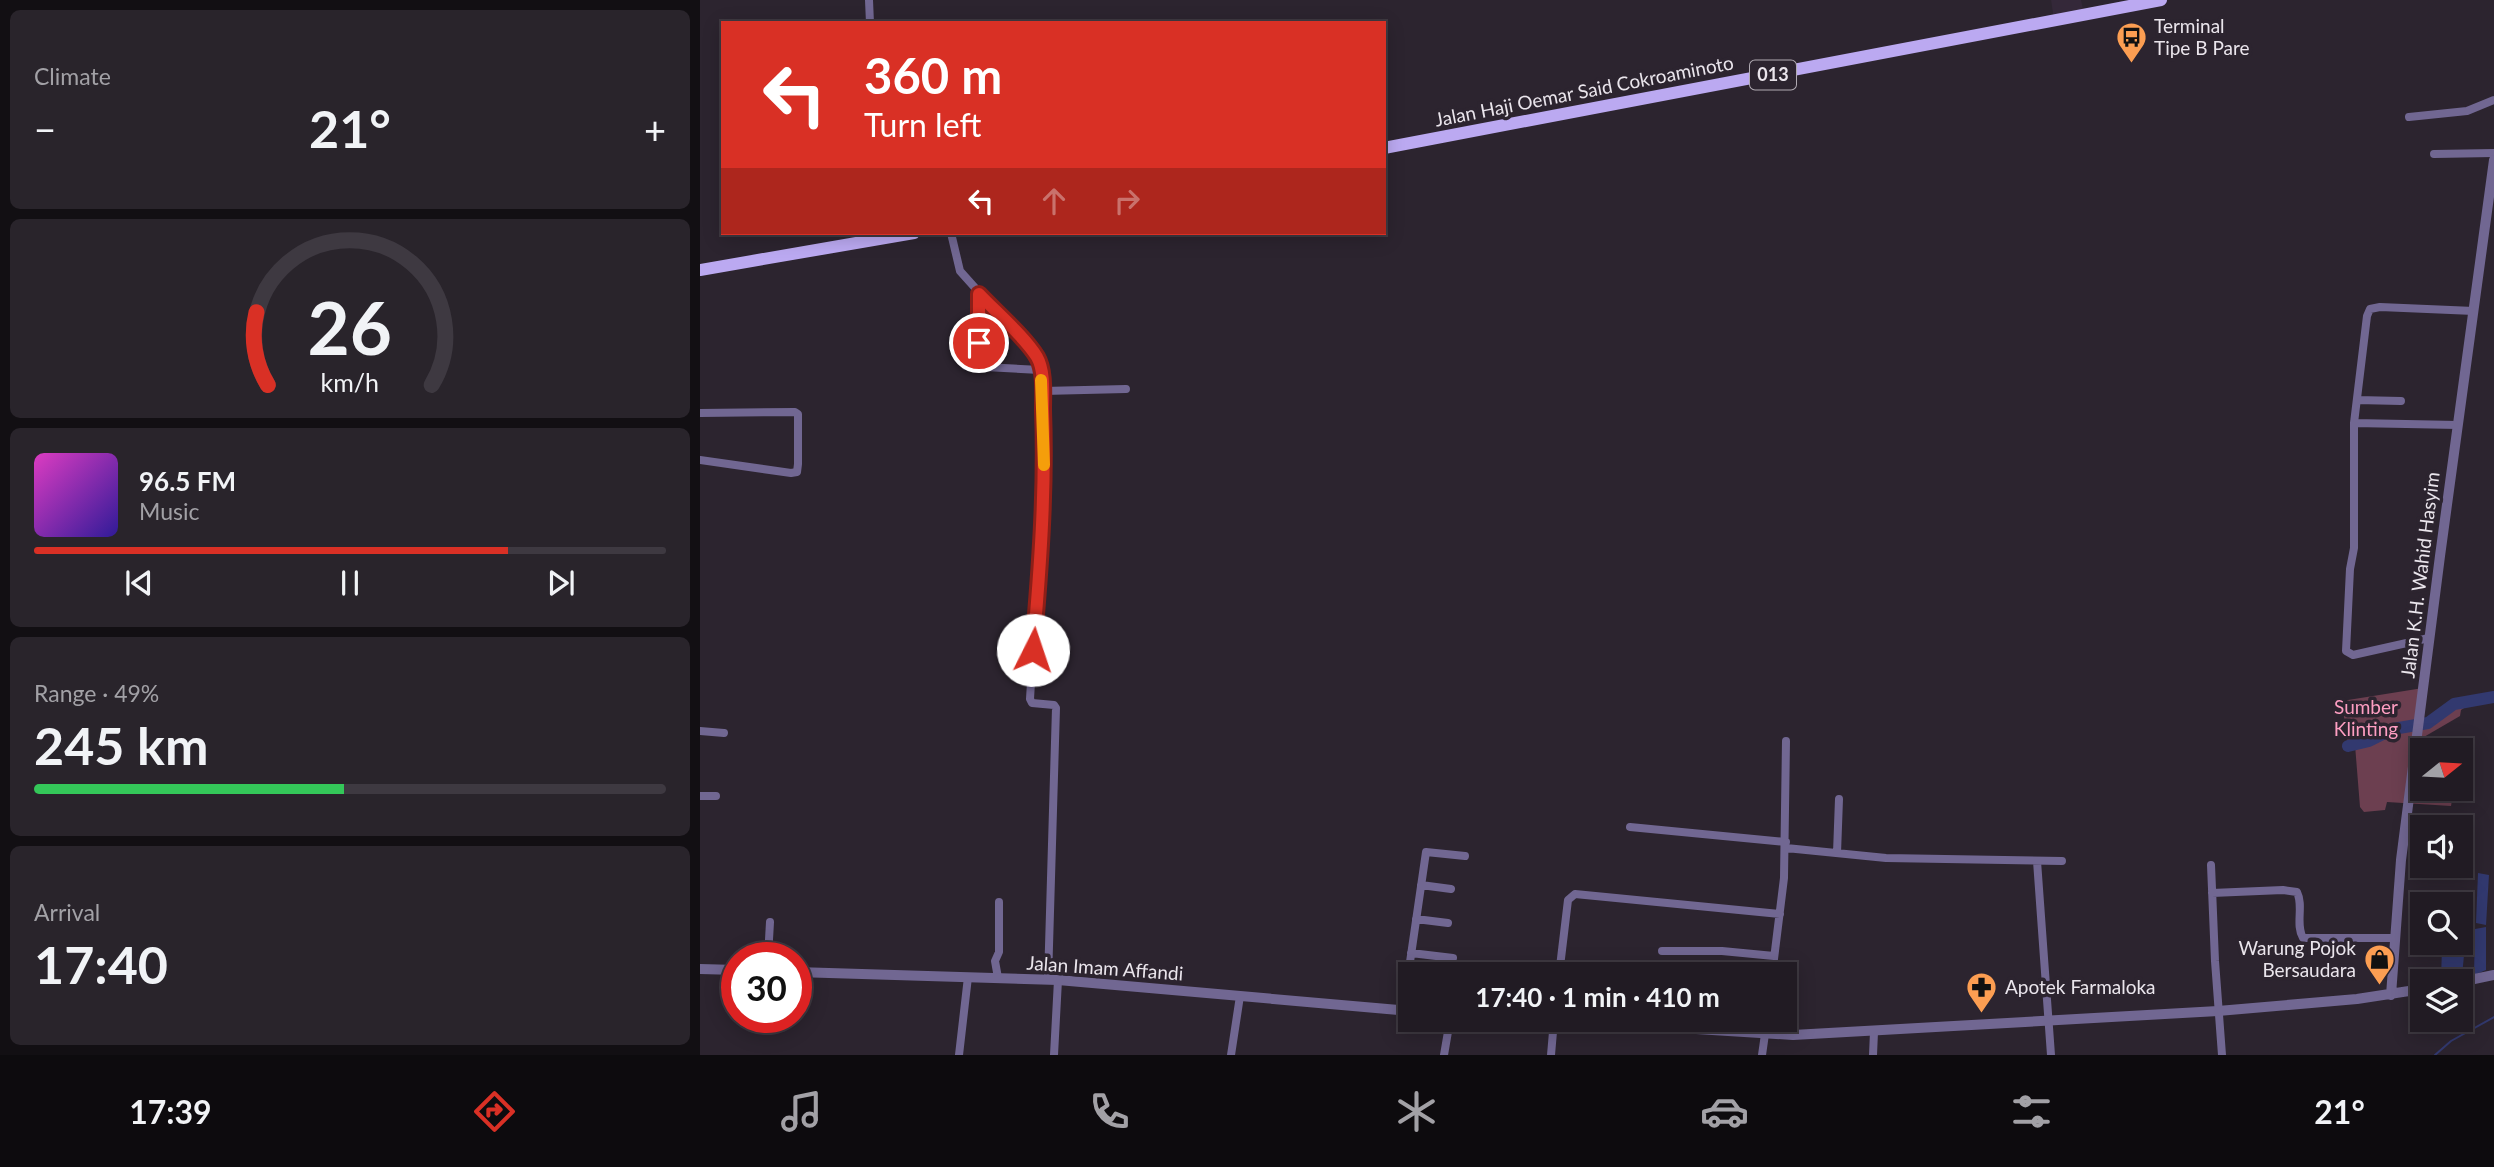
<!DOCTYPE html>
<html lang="en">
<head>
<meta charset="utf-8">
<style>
	:root { --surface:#211b23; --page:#29242b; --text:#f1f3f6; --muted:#a2a1a6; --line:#3e3941; --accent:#d93025 }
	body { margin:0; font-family:Lato,sans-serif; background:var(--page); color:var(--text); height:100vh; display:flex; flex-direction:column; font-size:26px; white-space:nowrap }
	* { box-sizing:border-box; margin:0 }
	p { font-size:23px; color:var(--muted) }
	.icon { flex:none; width:38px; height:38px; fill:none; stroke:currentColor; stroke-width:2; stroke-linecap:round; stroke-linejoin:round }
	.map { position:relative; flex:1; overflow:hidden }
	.panel { display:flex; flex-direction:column; gap:10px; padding:10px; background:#120f13; width:700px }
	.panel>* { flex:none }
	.hud { position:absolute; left:21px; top:21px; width:665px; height:214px; border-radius:0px; box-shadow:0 4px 18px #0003,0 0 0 2px var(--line); background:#d93025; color:#fff; overflow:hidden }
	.needle { width:46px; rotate:72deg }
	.controls { position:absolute; left:1710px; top:738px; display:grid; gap:14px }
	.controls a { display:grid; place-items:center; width:63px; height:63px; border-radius:0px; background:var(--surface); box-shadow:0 4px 18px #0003,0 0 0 2px var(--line); font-size:35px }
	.speed { position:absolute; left:21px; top:942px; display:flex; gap:14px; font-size:35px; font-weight:700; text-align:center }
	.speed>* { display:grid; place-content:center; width:91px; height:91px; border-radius:50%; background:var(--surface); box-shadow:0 4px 18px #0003,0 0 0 2px var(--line); line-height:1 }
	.speed .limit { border:10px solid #d22; background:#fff; color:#111 }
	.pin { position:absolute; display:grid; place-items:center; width:60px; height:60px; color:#fff; margin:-30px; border:4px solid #fff; border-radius:50%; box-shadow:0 2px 7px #0007 }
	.me { position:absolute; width:77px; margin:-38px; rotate:4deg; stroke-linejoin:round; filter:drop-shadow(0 0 5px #0008) }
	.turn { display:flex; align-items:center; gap:24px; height:147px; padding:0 28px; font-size:32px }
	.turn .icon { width:91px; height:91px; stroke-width:2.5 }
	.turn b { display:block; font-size:49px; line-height:60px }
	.lanes { display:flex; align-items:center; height:66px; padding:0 28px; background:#0003; justify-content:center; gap:35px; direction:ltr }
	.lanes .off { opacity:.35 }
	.big { font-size:52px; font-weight:700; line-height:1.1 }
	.panel .tile { flex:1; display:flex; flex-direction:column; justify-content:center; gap:10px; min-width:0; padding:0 24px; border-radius:10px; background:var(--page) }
	.panel .dial { align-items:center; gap:0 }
	.dial svg { height:182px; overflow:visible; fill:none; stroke:var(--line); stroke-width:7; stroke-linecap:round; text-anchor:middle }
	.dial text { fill:var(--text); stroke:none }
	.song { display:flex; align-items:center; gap:21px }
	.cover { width:84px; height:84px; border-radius:10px; background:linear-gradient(135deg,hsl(310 70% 55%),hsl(250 70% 35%)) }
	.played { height:7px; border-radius:4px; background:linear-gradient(90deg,var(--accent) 75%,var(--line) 75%) }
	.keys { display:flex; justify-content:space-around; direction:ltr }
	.heat { display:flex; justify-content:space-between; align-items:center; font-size:38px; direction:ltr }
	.charge { height:10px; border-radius:5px; background:linear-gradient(90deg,#34c759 49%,var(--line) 0) }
	.trip { position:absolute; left:698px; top:962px; width:399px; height:70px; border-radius:0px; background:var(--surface); box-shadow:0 4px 18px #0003,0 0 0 2px var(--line); font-weight:700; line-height:70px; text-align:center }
	.menu { display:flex; height:112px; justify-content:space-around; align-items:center; background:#0d0b0e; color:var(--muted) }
	.menu .icon { width:49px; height:49px }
	.menu .current { color:var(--accent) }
	.menu b { font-size:32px; color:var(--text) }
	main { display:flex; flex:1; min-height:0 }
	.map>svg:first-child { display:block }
	.built { fill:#342839 }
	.green { fill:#6c3f50 }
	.water { fill:#32396f }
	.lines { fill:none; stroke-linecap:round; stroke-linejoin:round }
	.stream { stroke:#32396f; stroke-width:2 }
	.river { stroke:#32396f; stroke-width:12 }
	.minor { stroke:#716792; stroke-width:8 }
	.tertiary { stroke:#716792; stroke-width:10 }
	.primary { stroke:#bba9f1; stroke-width:12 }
	.route-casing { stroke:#8d1f18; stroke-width:18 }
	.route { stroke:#d93025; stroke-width:12 }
	.slow { stroke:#f59e0b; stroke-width:12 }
	.labels { text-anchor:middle; stroke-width:7; stroke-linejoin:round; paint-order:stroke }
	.shield { fill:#2c242f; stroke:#b1abb3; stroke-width:2 }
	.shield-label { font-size:18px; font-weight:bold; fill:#eae5ec }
	.poi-label { font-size:19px; fill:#eae5ec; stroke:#2c242f; text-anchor:start }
	.street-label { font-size:19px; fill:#eae5ec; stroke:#2c242f }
	.park-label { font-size:19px; fill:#fe9ec2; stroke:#2c242f }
</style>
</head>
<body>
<main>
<section class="panel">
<div class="tile"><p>Climate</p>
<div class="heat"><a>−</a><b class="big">21°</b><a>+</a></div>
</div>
<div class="tile dial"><svg viewBox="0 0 100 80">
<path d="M14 69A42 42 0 1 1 86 69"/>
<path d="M14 69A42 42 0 0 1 9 37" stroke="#d93025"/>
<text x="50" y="56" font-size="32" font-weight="700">26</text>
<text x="50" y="72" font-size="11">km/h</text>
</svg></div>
<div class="tile">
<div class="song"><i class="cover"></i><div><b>96.5 FM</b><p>Music</p></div></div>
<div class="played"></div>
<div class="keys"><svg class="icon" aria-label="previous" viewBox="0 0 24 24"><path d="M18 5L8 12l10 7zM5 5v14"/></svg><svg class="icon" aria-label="pause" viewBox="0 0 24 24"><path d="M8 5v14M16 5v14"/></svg><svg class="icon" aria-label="next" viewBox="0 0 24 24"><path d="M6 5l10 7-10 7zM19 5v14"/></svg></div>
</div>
<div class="tile"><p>Range · 49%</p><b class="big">245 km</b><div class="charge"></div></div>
<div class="tile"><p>Arrival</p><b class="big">17:40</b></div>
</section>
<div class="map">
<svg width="1794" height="1055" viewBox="0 0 1794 1055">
	<rect width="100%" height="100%" fill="#2c242f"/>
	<path class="built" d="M1351,0H1381L1384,14L1354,20Z"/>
	<path class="green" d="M1723,688L1719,725C1736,720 1746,706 1763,701L1767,706L1761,710L1760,716L1717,741L1709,801L1735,802V789H1741V799L1752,800L1751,806L1687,802L1685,810L1664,812L1660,807L1655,745L1648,746L1642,703L1648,700Z"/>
	<path class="water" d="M1778,873L1789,875L1786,925L1776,923Z
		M1786,927V970L1774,975L1775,929Z
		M1765,945L1762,976L1741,980L1742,946Z"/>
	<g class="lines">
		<path class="stream" d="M1735,1055L1751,1041L1794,1017"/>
		<path class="river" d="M1648,746L1669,741L1693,729L1728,723L1754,704L1794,697"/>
		<path class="minor" d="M169,0L170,23
			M1709,117L1767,111L1794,100
			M1734,154L1794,153
			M251,233L260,271L336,356L341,371L344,468L330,699L332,703L354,705L356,708L348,980
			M279,343V294
			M266,366L340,370
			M343,391L426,389
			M1657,400L1701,401
			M0,413L95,412L98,414V464L97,472L91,473L0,460
			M1654,423L1758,425
			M1729,638L1653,655L1646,651L1650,569L1654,548V423L1667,316L1670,309L1680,307L1774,311
			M0,731L24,733
			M0,796H16
			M930,827L1086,842
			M1086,848L1186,858L1362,861
			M1137,853L1139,799
			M1337,861L1351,1055
			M1511,865L1515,961L1522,1055
			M721,885L751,889
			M1512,893L1583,890L1597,892C1604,906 1595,925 1603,938H1694
			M716,919L748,923
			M962,951H1022L1074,956
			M711,953L753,958
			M68,957L70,922
			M859,975L868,900L875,894L1080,914
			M1072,975L1084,878L1086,741
			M298,978L295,961L299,952V902
			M703,1010L726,852L765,856
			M259,1055L268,977
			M354,1055L358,980
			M531,1055L540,996
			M744,1055L750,1020
			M851,1055L854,1020
			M1062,1055L1067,1020
			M1173,1055L1174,1032"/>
		<path class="tertiary" d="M0,969L37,970
			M96,972L358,980L710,1011
			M1760,982L1794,975
			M1691,995L1701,860L1740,556L1794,160
			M852,1020L1093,1035L1518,1011L1657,999L1722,989"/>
		<path class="primary" d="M684,148L1461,0
			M0,270L214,233"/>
	</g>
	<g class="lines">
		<defs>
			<path id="route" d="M279,343V294C296,312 325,337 337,357C345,371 343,394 343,410C346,490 340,570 333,650"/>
		</defs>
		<use href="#route" class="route-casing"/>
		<use href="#route" class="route"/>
		<path class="slow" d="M341,380L344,465"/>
	</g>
	<defs>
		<symbol id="bus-pin" viewBox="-11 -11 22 30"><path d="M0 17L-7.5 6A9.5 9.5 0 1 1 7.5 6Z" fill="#fc9e52" stroke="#2c242f"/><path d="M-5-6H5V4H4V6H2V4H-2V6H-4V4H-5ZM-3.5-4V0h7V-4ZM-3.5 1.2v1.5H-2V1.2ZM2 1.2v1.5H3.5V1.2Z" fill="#111"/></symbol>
		<symbol id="shop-pin" viewBox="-11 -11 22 30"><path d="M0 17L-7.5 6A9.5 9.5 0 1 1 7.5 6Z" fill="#fc9e52" stroke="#2c242f"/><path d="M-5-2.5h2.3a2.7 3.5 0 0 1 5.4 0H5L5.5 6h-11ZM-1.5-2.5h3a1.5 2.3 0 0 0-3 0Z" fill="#111"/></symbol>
		<symbol id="pharmacy-pin" viewBox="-11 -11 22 30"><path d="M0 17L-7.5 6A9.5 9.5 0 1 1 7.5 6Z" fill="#fc9e52" stroke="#2c242f"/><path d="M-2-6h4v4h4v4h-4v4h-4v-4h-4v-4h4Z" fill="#111"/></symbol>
	</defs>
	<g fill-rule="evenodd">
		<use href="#bus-pin" x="1414" y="20" width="35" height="47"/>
		<use href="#shop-pin" x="1662" y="942" width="35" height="47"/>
		<use href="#pharmacy-pin" x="1264" y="970" width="35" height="47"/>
	</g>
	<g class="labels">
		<rect class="shield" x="1050" y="60.5" width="46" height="29" rx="5"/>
		<g class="shield-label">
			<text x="1073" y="81">013</text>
		</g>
		<g class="poi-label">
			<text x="1454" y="33">Terminal<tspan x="1454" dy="22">Tipe B Pare</tspan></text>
			<text x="1656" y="955" text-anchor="end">Warung Pojok<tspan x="1656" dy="22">Bersaudara</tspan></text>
			<text x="1305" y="994">Apotek Farmaloka</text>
		</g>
		<g class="street-label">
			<text transform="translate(884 91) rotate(-11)" y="7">Jalan Haji Oemar Said Cokroaminoto</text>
			<text transform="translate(1720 575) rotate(-83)" y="7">Jalan K.H. Wahid Hasyim</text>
			<text transform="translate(405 968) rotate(4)" y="7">Jalan Imam Affandi</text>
		</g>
		<g class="park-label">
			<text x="1666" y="714">Sumber<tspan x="1666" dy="22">Klinting</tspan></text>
		</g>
	</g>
</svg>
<div class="controls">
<a><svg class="needle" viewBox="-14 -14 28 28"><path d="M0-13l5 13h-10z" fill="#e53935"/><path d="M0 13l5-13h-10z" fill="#a2a1a6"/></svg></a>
<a><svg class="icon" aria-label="sound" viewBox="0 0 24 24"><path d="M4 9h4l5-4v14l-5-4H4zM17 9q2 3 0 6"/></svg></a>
<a><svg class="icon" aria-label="search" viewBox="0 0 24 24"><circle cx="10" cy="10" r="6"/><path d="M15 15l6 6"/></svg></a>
<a><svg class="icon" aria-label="layers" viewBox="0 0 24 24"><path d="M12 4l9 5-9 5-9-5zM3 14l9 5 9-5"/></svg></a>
</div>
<div class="speed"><div class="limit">30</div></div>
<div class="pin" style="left:279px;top:343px;background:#d93025"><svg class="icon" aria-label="arrive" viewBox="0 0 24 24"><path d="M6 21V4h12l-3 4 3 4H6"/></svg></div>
<svg class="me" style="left:333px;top:650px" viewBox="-20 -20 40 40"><circle r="19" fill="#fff"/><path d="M0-13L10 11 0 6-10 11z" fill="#d93025"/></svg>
<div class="trip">17:40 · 1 min · 410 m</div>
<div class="hud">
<div class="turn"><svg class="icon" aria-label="left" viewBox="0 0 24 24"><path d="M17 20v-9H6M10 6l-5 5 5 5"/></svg><div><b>360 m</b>Turn left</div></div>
<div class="lanes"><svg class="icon" aria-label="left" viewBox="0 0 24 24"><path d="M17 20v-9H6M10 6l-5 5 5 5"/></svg><svg class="icon off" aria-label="ahead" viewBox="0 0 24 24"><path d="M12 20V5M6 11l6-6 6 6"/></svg><svg class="icon off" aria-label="right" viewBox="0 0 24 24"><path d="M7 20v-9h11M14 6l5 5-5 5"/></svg></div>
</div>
</div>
</main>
<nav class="menu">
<b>17:39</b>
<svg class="icon current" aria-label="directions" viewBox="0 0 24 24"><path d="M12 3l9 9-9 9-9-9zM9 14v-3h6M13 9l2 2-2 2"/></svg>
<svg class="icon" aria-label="music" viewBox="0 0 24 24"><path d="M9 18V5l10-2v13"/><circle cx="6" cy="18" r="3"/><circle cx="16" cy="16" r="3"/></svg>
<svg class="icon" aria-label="phone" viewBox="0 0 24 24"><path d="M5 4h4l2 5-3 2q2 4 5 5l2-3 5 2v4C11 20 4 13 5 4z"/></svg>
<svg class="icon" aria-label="climate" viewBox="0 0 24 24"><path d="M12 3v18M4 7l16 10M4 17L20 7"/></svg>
<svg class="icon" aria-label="car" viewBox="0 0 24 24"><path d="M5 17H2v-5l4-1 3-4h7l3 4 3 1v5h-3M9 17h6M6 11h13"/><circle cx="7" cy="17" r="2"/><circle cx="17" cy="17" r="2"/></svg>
<svg class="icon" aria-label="filters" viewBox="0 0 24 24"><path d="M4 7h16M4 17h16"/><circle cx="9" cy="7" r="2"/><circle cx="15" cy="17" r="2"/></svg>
<b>21°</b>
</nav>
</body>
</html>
